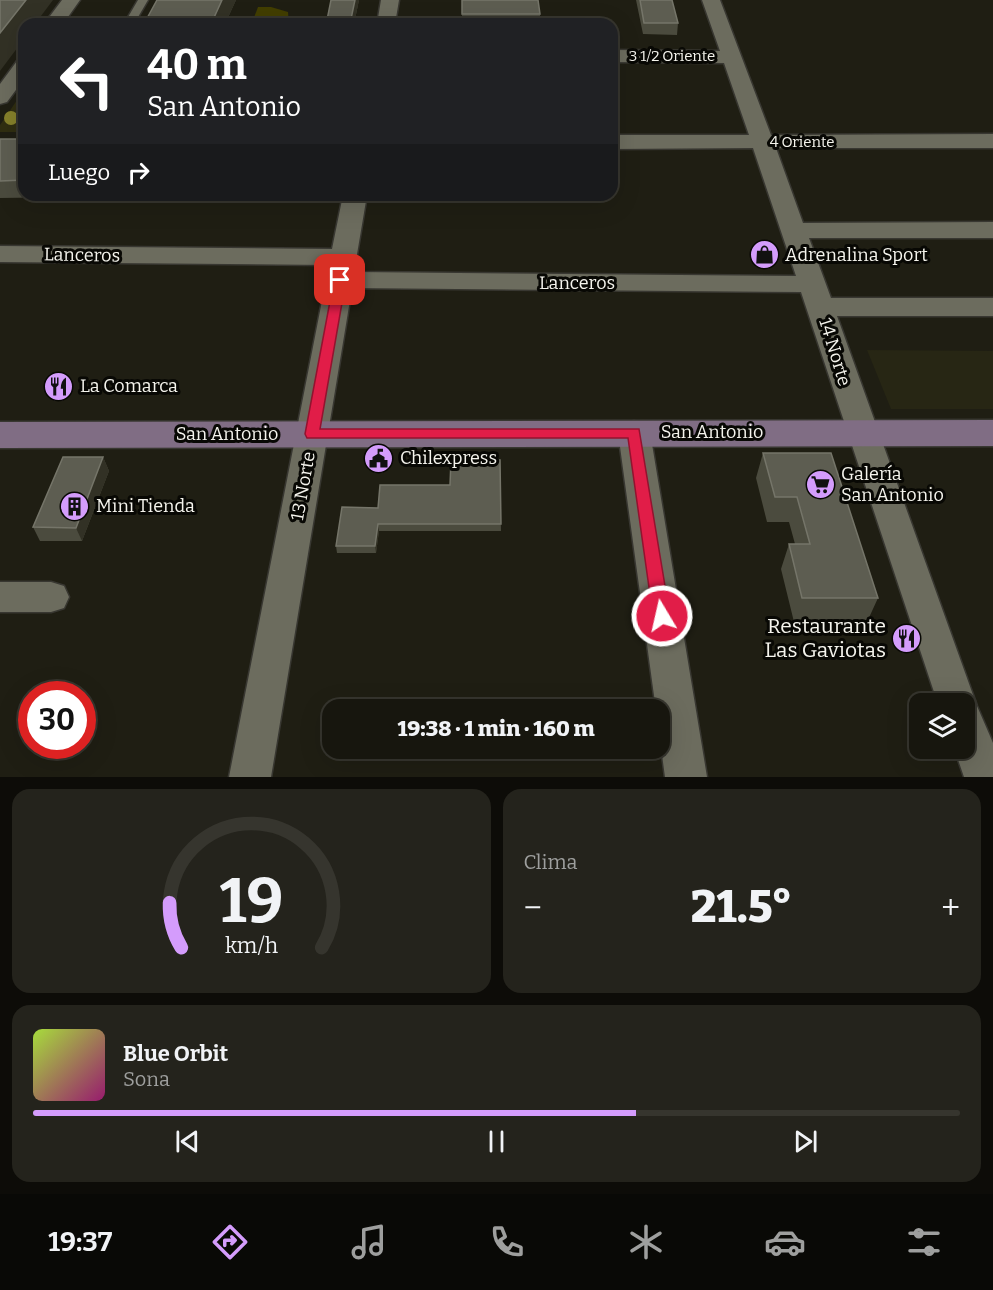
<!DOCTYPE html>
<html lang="es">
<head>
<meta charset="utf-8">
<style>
	:root { --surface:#17160e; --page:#24231c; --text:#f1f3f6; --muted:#9e9f9e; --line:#36352e; --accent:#d49cfc }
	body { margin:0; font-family:Bitter,serif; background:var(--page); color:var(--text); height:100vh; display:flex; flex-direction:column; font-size:22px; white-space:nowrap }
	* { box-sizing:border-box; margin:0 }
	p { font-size:20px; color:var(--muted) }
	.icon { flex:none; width:33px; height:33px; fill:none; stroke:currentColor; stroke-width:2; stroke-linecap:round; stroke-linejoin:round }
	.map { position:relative; height:777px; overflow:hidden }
	.side { display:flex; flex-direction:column; gap:12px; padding:12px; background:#0d0c08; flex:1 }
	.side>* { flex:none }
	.banner { position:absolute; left:18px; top:18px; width:600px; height:183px; border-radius:18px; box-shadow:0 6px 24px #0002,0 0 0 2px var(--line); background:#202124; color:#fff; overflow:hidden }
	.tools { position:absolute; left:909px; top:693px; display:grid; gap:12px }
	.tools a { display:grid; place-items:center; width:66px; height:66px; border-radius:12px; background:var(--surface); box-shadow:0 6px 24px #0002,0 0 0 2px var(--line); font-size:30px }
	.speed { position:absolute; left:18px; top:681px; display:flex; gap:12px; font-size:30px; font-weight:700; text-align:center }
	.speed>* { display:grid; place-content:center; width:78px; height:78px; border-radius:50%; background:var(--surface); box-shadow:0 6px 24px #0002,0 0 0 2px var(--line); line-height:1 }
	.speed .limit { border:9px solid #d22; background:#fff; color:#111 }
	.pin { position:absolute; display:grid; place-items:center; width:51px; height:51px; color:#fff; margin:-26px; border-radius:12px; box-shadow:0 3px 9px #0006 }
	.me { position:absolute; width:66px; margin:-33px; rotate:351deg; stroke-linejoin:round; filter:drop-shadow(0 0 4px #0008) }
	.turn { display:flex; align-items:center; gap:21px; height:126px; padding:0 30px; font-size:27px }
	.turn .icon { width:78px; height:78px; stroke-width:2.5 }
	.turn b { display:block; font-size:42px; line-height:51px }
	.then { display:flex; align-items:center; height:57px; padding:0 30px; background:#0003; gap:12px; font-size:22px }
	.big { font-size:45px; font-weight:800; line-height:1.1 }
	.side .card { flex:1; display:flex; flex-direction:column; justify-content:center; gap:9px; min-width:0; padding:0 21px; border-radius:18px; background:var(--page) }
	.side .dial { align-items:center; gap:0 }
	.dial svg { height:156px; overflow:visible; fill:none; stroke:var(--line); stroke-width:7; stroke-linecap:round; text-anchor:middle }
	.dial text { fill:var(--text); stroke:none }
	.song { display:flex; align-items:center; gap:18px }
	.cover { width:72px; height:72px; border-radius:9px; background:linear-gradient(135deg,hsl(80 70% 55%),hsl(320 70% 35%)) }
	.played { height:6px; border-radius:3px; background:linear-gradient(90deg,var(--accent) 65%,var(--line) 65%) }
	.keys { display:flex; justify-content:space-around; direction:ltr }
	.heat { display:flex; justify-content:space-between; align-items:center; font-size:33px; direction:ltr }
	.side .tiles { flex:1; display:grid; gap:12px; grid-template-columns:1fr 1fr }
	.card:last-child { grid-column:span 2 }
	.trip { position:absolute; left:322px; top:699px; width:348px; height:60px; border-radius:18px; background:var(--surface); box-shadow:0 6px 24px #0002,0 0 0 2px var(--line); font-weight:800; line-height:60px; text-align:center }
	.menu { display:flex; height:96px; justify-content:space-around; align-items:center; background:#090906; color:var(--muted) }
	.menu .icon { width:42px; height:42px }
	.menu .on { color:var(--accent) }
	.menu b { font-size:27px; color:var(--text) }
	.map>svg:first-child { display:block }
	.built { fill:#272614 }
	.green { fill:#302e11 }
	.water { fill:#423e00 }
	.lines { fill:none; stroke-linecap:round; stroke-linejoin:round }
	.lane-casing { stroke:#383731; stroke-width:3 }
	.street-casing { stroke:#383731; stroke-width:3 }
	.secondary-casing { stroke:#383731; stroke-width:3 }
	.lane { fill:#6c6c5e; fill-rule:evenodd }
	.street { fill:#6c6c5e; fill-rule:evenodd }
	.secondary { fill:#806d84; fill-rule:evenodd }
	.tree { fill:#85802b }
	.wall { fill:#4b4b3e }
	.shaded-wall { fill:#323125 }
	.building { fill:#5d5d51; stroke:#757569; stroke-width:1.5 }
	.route { fill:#e11d48; stroke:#92132f; stroke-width:1.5 }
	.labels { text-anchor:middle; stroke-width:6; stroke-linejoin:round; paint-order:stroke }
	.far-street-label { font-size:15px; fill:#f5f4ed; stroke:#080804 }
	.street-label { font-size:18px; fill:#f5f4ed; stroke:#080804 }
	.poi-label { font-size:18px; fill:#f5f4ed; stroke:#080804; text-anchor:start }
	.near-poi-label { font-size:21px; fill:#f5f4ed; stroke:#080804; text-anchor:end }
</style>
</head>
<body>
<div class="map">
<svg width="993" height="777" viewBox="0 0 993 777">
	<rect width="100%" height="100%" fill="#1f1e13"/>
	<path class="built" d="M867,350L993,351V409H891Z"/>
	<path class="green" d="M24,90V132H0V125Z"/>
	<path class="water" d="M258,7H271L288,12L289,24H255L253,20Z"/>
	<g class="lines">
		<defs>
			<path id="lane" d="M138,0H148L134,24H124Z"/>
			<path id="street" d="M62,0H80L63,24H44Z
				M381,0H399L395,24H377Z
				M702,0H720L771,135L993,134V148H776L803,223L993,222V238H809L831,298H993V316H837L977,706L993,743V777H964L954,748H964V704H938L801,292L352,288L271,777H229L329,265L0,262V246L332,249L343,195H367L354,272L796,276L753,148L612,149V135H749L724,63L612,62V50L720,51Z
				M24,59V79L7,102L0,104V84L17,61Z
				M634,421L645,424L650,432L707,777H665L660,740V710H656L618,432L623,424Z
				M0,582H51L64,586L69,597L64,608L51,612H0Z"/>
			<path id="secondary" d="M993,420V446L0,448V422Z"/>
		</defs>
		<use href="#lane" class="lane-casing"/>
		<use href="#street" class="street-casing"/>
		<use href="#secondary" class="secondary-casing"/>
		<use href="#lane" class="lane"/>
		<use href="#street" class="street"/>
		<use href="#secondary" class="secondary"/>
	</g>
	<circle class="tree" cx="11" cy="118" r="7"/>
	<path class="wall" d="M157,0H236L225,24H146L145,22Z
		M359,0L354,24H327V20Z
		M462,0L540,14V24H462Z
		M636,0H640L678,23L677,35L643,34Z
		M0,139H24V195H117L115,201H76L74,197L0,198Z
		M763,453L878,598L867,622H794L781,569L789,544H795L789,522H767L756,478Z
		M103,457L109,471L82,541H40L33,527Z
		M500,460L501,531H379L376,553H337L336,546L378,508L450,485Z"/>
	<path class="shaded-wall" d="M26,0H53L35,24H24V39L0,71V33Z
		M222,0H236L225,24H212V22Z
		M355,0H359L354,24H352L351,19Z
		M113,195H117L115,201Z
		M103,457L109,471L82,541L76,528Z
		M378,524L379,531L376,553L375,546Z"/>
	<path class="building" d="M0,0H26L0,33Z
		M157,0H222L212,22H145Z
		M331,0H355L351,19L327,20Z
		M462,0H538L540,14H462Z
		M640,0H672L678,23H644Z
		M0,139H24V180L0,181Z
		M763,453H831L878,598H802L789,544H810L797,497H775Z
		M63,457H103L76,528L33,527Z
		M451,460H500L501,524H378L375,546H336L342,507L378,508L380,485H450Z"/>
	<path class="route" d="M340,276L346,280L320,429H639L670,616L668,621L662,623L656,621L653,616L628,438H307L305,434L334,280Z"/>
	<defs>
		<symbol id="shop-disc" viewBox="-11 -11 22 22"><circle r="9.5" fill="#d49cfc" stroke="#080804"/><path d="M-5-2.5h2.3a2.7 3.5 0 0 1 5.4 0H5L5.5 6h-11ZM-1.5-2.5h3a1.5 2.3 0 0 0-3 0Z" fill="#111"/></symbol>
		<symbol id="restaurant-disc" viewBox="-11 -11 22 22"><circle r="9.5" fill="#d49cfc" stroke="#080804"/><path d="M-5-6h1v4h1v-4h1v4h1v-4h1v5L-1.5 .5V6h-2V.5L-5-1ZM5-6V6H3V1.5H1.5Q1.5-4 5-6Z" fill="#111"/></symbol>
		<symbol id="civic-disc" viewBox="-11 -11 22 22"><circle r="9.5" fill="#d49cfc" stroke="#080804"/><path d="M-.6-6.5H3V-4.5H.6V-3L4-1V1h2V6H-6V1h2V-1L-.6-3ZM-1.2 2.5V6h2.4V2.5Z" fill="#111"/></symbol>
		<symbol id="supermarket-disc" viewBox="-11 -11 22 22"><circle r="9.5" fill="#d49cfc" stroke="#080804"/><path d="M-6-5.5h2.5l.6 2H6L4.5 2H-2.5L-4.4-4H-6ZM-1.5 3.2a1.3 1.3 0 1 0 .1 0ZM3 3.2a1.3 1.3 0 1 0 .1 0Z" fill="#111"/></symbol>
		<symbol id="building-disc" viewBox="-11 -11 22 22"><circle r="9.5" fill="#d49cfc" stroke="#080804"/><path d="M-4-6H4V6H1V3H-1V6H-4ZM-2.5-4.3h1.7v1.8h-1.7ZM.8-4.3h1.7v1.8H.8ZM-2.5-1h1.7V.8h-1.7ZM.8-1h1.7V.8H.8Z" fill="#111"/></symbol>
	</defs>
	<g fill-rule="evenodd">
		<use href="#shop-disc" x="748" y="238" width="33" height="33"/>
		<use href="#restaurant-disc" x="42" y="370" width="33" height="33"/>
		<use href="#civic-disc" x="362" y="442" width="33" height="33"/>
		<use href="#supermarket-disc" x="804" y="468" width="33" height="33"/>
		<use href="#building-disc" x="58" y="490" width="33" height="33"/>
		<use href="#restaurant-disc" x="890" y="622" width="33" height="33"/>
	</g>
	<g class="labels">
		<g class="far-street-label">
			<text x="672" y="61">3 1/2 Oriente</text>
			<text x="802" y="147">4 Oriente</text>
		</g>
		<g class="street-label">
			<text transform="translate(82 255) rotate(1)" y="6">Lanceros</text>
			<text x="577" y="289">Lanceros</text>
			<text transform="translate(835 352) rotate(73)" y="6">14 Norte</text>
			<text x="712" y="438">San Antonio</text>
			<text x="227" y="440">San Antonio</text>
			<text transform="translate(303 486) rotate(-80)" y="6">13 Norte</text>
		</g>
		<g class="poi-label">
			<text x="785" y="261">Adrenalina Sport</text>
			<text x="80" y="392">La Comarca</text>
			<text x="400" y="464">Chilexpress</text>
			<text x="841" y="480">Galería<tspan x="841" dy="21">San Antonio</tspan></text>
			<text x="96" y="512">Mini Tienda</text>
		</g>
		<g class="near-poi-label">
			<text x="886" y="633">Restaurante<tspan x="886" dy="24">Las Gaviotas</tspan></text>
		</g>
	</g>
</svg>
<div class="tools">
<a><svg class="icon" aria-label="layers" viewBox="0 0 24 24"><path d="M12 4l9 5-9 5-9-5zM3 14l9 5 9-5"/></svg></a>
</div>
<div class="speed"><div class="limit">30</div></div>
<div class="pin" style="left:340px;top:280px;background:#d93025"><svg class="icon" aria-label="arrive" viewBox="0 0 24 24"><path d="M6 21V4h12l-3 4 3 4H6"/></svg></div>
<svg class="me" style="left:662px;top:616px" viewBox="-20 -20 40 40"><circle r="17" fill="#e11d48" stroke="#fff" stroke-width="3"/><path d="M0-11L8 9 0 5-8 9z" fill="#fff"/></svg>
<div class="trip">19:38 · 1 min · 160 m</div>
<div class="banner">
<div class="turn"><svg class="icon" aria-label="left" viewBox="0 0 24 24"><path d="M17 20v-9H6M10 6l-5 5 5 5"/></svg><div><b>40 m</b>San Antonio</div></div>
<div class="then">Luego<svg class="icon" aria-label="right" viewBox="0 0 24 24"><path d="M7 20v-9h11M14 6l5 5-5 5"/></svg></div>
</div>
</div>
<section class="side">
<div class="tiles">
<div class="card dial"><svg viewBox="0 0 100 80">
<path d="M14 69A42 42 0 1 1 86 69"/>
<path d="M14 69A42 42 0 0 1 8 46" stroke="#d49cfc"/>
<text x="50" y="56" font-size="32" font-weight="700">19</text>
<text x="50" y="72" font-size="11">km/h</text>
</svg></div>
<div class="card"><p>Clima</p>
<div class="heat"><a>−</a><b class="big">21.5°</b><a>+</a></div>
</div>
<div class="card">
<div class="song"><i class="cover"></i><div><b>Blue Orbit</b><p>Sona</p></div></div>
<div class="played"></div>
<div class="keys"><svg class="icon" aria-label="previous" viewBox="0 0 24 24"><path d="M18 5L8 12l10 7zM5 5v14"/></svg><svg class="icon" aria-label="pause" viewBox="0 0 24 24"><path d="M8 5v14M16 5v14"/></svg><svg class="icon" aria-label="next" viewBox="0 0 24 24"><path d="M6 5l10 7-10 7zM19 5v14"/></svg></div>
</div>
</div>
</section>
<nav class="menu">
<b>19:37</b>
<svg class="icon on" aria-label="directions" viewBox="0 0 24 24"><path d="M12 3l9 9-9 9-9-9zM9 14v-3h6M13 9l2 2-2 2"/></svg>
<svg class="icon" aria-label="music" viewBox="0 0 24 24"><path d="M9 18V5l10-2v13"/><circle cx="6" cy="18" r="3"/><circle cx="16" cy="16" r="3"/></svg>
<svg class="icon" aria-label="phone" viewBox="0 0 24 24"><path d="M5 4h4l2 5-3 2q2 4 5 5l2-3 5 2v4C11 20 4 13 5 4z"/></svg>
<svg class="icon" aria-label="climate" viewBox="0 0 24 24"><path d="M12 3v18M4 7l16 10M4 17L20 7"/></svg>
<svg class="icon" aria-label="car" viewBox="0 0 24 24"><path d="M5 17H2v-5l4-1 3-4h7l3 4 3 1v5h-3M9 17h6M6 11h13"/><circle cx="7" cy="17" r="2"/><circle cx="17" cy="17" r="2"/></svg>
<svg class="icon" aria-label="filters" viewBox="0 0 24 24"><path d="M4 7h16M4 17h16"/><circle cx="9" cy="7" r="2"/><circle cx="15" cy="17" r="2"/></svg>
</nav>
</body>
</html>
